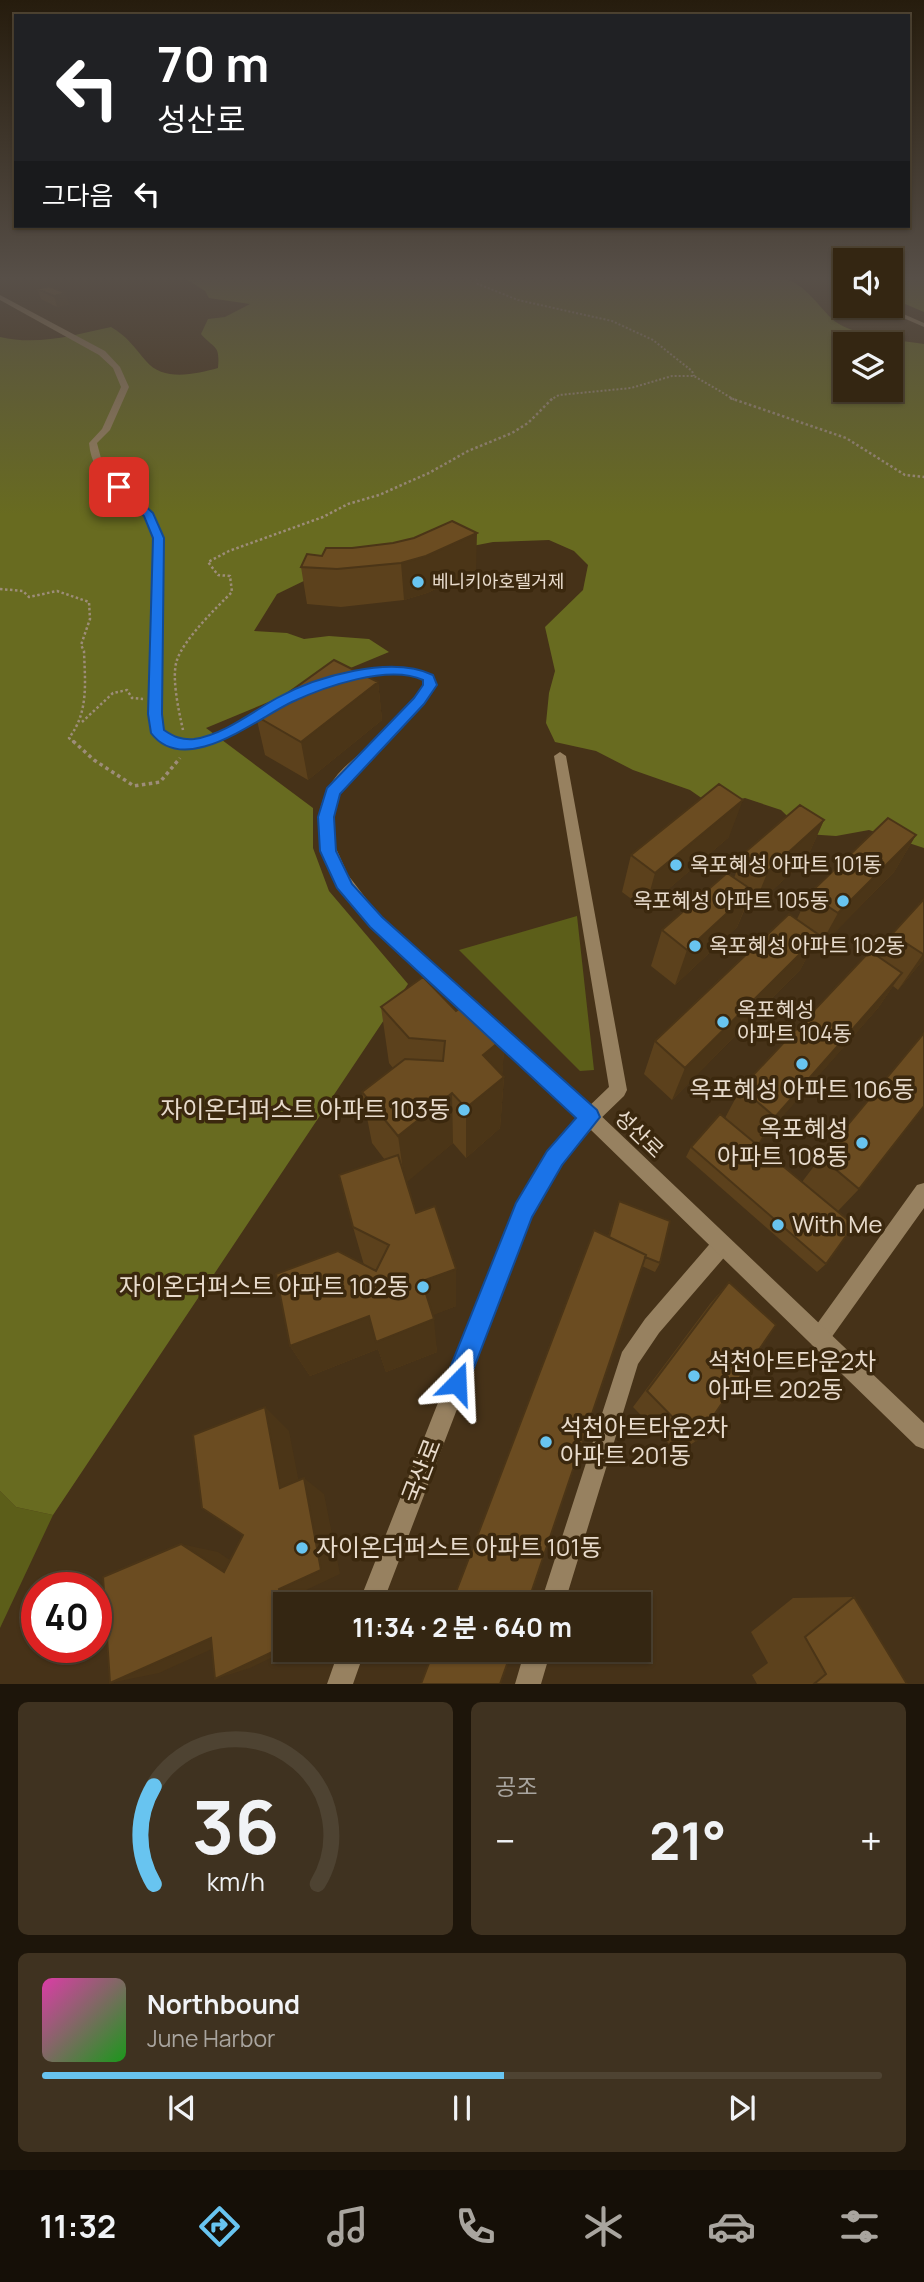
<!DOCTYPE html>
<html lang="ko">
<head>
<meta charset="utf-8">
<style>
	:root { --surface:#342612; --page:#3f3220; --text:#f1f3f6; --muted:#a9a59f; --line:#4e4332; --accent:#68c4f0 }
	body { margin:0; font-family:Manrope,"Noto Sans KR",sans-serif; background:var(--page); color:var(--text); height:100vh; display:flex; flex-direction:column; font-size:26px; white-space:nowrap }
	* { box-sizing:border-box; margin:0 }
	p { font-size:23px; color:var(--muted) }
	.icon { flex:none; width:38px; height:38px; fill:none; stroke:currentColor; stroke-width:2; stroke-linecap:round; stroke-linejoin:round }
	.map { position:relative; height:1684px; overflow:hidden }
	.drawer { display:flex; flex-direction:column; gap:18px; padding:18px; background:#1d150a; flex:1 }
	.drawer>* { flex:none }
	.hud { position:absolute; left:14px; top:14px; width:896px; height:214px; border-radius:0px; box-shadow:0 2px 5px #0004,0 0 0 2px var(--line); background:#202124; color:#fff; overflow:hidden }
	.controls { position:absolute; left:833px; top:248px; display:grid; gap:14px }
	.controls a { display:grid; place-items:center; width:70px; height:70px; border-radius:0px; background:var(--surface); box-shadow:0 2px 5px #0004,0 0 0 2px var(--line); font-size:35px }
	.speed { position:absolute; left:21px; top:1572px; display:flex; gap:14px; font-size:35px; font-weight:700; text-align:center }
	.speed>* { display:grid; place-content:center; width:91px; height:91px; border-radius:50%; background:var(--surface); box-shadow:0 2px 5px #0004,0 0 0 2px var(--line); line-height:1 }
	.speed .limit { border:10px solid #d22; background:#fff; color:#111 }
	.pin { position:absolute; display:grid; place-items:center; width:60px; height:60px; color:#fff; margin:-30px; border-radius:14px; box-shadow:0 4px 10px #0006 }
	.me { position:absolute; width:77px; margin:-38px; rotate:21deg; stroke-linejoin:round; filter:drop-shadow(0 0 5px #0008) }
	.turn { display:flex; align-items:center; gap:24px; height:147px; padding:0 28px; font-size:32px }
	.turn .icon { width:91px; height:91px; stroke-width:2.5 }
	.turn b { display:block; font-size:49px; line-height:60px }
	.then { display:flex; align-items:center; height:66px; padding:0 28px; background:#0003; gap:14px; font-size:26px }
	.big { font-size:52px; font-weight:700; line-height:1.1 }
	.drawer .widget { flex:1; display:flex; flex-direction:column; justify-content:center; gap:10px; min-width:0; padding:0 24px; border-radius:10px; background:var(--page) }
	.drawer .dial { align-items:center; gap:0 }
	.dial svg { height:182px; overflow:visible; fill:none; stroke:var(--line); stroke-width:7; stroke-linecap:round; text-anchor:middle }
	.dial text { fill:var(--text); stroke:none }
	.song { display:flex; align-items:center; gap:21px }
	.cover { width:84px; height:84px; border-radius:10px; background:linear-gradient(135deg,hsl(320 70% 55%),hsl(120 70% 35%)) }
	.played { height:7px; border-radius:4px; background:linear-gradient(90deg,var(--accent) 55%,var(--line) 55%) }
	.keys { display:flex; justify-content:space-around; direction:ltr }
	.heat { display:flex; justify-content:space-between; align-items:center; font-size:38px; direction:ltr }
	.drawer .tiles { flex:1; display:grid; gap:18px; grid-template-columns:1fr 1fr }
	.widget:last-child { grid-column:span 2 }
	.trip { position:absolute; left:273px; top:1592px; width:378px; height:70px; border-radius:0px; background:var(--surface); box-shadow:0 2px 5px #0004,0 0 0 2px var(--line); font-weight:700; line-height:70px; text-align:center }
	.tab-bar { display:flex; height:112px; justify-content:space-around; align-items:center; background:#150f07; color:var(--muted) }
	.tab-bar .icon { width:49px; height:49px }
	.tab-bar .current { color:var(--accent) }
	.tab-bar b { font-size:32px; color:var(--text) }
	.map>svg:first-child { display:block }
	.green { fill:#5c5e19 }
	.forest { fill:#686b20; fill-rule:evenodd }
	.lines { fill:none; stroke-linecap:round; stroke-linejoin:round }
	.path-far2 { stroke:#9d8d79; stroke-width:2; stroke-dasharray:2 2; stroke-linecap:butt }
	.path-far1 { stroke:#9d8d79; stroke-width:2.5; stroke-dasharray:2.5 2.5; stroke-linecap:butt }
	.path { stroke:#9d8d79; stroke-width:3.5; stroke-dasharray:3.5 3.5; stroke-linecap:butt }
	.minor { fill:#978160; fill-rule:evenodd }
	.tertiary { fill:#978160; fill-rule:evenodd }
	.wall { fill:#5c411c }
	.shaded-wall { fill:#4b3517 }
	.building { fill:#6b4c21; stroke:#4b3517; stroke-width:2 }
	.route { fill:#1a73e8; stroke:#114b97; stroke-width:2 }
	.poi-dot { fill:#68c4f0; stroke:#3b280e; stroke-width:2.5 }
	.labels { text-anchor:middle; stroke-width:7; stroke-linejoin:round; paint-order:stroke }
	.far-poi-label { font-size:18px; fill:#e8dbcc; stroke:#3b280e; text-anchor:start }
	.poi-label { font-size:21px; fill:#e8dbcc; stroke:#3b280e; text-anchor:start }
	.street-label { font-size:21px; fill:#e8dbcc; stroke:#3b280e }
	.near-poi-label { font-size:24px; fill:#e8dbcc; stroke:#3b280e; text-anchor:start }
	.near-street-label { font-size:24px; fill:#e8dbcc; stroke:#3b280e }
</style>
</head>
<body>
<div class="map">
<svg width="924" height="1684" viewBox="0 0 924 1684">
	<rect width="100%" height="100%" fill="#463218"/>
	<path class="green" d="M577,916L594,1070L580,1071L459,950Z
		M0,1491L16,1507L53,1515L0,1628Z"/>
	<path class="forest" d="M186,279H786C806,286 817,304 831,318C849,336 899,340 924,344V848L869,830L836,836L806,834L781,810L745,798L713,806L690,790L633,770L596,751L555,742L546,723L549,693L555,671L545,627L583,590L588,565L574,551L549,540L493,542L312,577L277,594L254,631L287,633L304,639L329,636L369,639L389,652L206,728L313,808V848L329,891L408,984L53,1515L16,1507L0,1491V337C38,346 74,335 111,327C127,336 134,347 146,361C163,382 196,374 218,368C220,344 215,350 201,334L208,319L225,317L250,304L209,298L205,291ZM845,345H891V390H845Z
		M891,279H924V312L891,298Z"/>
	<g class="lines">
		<path class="path-far2" d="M476,279L478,284L518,300L612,321L653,340L692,371L694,376
			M550,400L559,395L631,388L672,376H694L735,400"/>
		<path class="path-far1" d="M730,398L846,438L905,475L924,477
			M0,589L23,591L29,597L57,591L89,602L90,619L81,645L84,651C85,682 89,712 69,738L75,743
			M82,722L113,693L127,690L132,698L143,699
			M183,730C179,712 171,677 177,660C184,639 216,608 232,592L230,576L218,575L208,562L229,551L323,517L348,504L379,495L429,473L468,451L512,433L528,423L553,398"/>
		<path class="path" d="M73,741L94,760L134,786L160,782L180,758"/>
		<path class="minor" d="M560,752L566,756L627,1090L624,1096L596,1123L590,1126L584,1123L581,1117L584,1111L609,1087L554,756Z
			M924,1183V1208L826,1345L819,1348L812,1345L809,1338L812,1331L917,1185Z
			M721,1236L728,1239L731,1246L728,1253L659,1333L638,1364L564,1605H540L622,1352L645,1319L714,1239Z
			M525,1650H551L541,1684H515Z"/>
		<path class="tertiary" d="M830,279H838L845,284V288Z
			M0,295L105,351L120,367L129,387L110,430L97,443L103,466L150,511L163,539L161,714L164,730C194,757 241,720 269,704H277L279,707L277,710C250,726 181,772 154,735C150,730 150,720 149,714L153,539C151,532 149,524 145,518C127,486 93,486 89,443L102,429L121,387L113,368L99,355L0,300Z
			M876,306H885L924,323V327Z
			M397,667L433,675L436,685L405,724L353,775L340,793L333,811L332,829L335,846L348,875L381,918L596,1111L924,1423V1449L916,1446L591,1130L560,1164L531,1216L382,1605H358L517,1203L548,1152L578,1118L371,926C334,884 294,827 338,774C349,762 362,752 374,741C392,724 409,705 424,685L423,680C397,670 370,675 343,681L337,677L339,674L375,668Z
			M339,1650H365L353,1684H327Z"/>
	</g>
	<path class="wall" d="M37,289L69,304L57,307L41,299Z
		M322,556L476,570L427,593L404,600L341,607L307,604L301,567Z
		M378,682L382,720L308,780L265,755L256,716Z
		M824,820L807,858L753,908L747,904L737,927L675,985L651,966L662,930L734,878L743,854Z
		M916,835L894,872L818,949L813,946L800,970L672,1100L644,1074L655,1041L797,919L809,894Z
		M729,837L645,909L622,892L631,855Z
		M924,899V959L898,990L893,986L878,1008L757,1145L802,1182L821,1157L859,1189L838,1211L826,1264L817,1272L686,1157L691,1147L725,1118L741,1088L877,956L892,934Z
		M381,1007L456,1011L505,1037L502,1075L504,1077L500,1128L466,1158L453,1143L406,1182L416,1213L456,1269V1306L432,1315L437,1352L386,1372L378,1349L310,1376L290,1346L364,1265L353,1227L385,1160L372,1143L362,1092L393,1068L389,1063Z
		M619,1201L660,1263L655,1272L642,1266L608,1237Z
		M729,1282L696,1441L678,1453L633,1407L710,1304Z
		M854,1597L907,1684H757L752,1675L768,1663L751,1632L793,1598Z"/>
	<path class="shaded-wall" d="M66,293L69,304L57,307L54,296Z
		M477,533L476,570L427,593L404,600L401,563Z
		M378,682L382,720L308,780L301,742Z
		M743,800L729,837L645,909L655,873Z
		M824,820L807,858L753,908L768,871Z
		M916,835L894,872L818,949L838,913Z
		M752,890L737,927L675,985L687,950Z
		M819,935L800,970L672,1100L685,1068Z
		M924,953V959L898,990L923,954Z
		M902,973L878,1008L756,1147L775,1117Z
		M505,1037L502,1078L504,1077L500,1128L466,1158V1108L483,1055Z
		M452,1093L453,1143L405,1184L398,1136Z
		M456,1269V1306L426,1318L422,1281Z
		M369,1316L434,1319L437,1352L386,1372L378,1349L310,1376L290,1346Z
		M265,1407L289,1431L303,1503L280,1488Z
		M304,1478L324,1494L340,1574L304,1591L306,1605H285V1625L279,1589Z
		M181,1544L218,1552L255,1577L224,1572Z
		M245,1634L159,1673L110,1683L211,1638Z
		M285,1646V1650H288L250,1668L215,1679Z"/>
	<path class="building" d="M49,286L66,293L54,296L37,289Z
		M452,521L477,533L426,556L401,563L337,569L301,567L307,554L322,556L326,548H352L393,543L414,538Z
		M334,660L378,682L301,742L256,716Z
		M719,784L743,800L655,873L631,855Z
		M800,805L824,820L768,871L743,854Z
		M888,818L916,835L838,913L809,894Z
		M727,873L752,890L687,950L662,930Z
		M924,899V953L923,954L892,934Z
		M789,914L819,935L685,1068L655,1041Z
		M870,951L902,973L775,1117L741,1088Z
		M423,977L456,1011L469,1002L505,1037L483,1055L504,1077L466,1108L452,1093L398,1136L362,1092L405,1059L443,1061L445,1041L409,1038L381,1007Z
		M924,1033V1106L859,1189L821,1157Z
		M720,1114L854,1225L826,1264L691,1147Z
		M398,1155L416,1213L435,1206L456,1269L422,1281L434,1319L376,1342L369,1316L290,1346L276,1274L338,1251L376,1271L389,1245L353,1227L339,1175Z
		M619,1201L670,1221L660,1263L645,1257L646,1255L609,1237Z
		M594,1230L646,1255L527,1605H451Z
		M729,1282L776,1325L696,1441L647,1391Z
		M265,1407L280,1488L304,1478L321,1570L279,1589L285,1625V1646L215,1679L211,1638L110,1683L103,1577L181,1544L224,1572L243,1535L202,1508L193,1435Z
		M854,1597L907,1684H814L826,1674L805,1637Z
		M434,1650H512L500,1684H421Z"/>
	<linearGradient id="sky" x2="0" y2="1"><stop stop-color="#261c0d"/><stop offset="0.54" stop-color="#574f48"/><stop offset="1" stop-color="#574f48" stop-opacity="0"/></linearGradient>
	<rect width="924" height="515" fill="url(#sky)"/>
	<path class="route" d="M115,485H122L153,513L164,538L162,714L164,730C174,737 182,740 194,739C223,735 252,712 277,698C317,676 391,655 433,675L437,685L424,704L340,794L334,817L336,851L352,884L382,917L597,1110L600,1117L562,1165L532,1217L465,1391L457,1395L448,1391L444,1383L516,1203L547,1151L576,1118L370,927L337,888L320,851L318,817L327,788L414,698L423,685V680C388,664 324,687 292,702C256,719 185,778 151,733L148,714L153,538L144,516L115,489Z"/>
	<g class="poi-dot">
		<circle cx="418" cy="582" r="7"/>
		<circle cx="676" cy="865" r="7"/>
		<circle cx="843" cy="901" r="7"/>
		<circle cx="695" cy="946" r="7"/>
		<circle cx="723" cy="1022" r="7"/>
		<circle cx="802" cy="1064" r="7"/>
		<circle cx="464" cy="1110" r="7"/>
		<circle cx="862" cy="1143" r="7"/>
		<circle cx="778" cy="1225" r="7"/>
		<circle cx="423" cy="1287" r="7"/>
		<circle cx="694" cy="1376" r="7"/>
		<circle cx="546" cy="1442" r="7"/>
		<circle cx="302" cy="1548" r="7"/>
	</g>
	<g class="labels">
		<g class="far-poi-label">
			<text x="432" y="588">베니키아호텔거제</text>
		</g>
		<g class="poi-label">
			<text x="690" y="872">옥포혜성 아파트 101동</text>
			<text x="829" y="908" text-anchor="end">옥포혜성 아파트 105동</text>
			<text x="709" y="953">옥포혜성 아파트 102동</text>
			<text x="737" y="1017">옥포혜성<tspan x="737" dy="24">아파트 104동</tspan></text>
		</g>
		<g class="street-label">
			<text transform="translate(639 1134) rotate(44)" y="7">성산로</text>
		</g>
		<g class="near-poi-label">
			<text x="802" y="1098" text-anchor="middle">옥포혜성 아파트 106동</text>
			<text x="450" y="1118" text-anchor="end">자이온더퍼스트 아파트 103동</text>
			<text x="848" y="1137" text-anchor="end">옥포혜성<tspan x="848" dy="28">아파트 108동</tspan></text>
			<text x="792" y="1233">With Me</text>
			<text x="409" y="1295" text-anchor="end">자이온더퍼스트 아파트 102동</text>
			<text x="708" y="1370">석천아트타운2차<tspan x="708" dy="28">아파트 202동</tspan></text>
			<text x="560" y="1436">석천아트타운2차<tspan x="560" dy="28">아파트 201동</tspan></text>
			<text x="316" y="1556">자이온더퍼스트 아파트 101동</text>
		</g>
		<g class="near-street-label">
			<text transform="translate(422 1471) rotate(-69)" y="8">국산로</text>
		</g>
	</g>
</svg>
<div class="controls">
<a><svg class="icon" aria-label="sound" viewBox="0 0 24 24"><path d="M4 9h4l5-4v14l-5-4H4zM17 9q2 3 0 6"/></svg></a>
<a><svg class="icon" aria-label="layers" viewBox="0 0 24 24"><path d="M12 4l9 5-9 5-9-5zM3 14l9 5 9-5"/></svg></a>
</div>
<div class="speed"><div class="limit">40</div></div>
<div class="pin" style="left:119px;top:487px;background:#d93025"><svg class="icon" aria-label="arrive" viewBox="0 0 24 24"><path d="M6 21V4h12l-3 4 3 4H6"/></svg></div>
<svg class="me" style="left:457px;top:1383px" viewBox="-20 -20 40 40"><path d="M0-17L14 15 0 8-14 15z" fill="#1a73e8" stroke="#fff" stroke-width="4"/></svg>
<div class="trip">11:34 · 2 분 · 640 m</div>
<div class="hud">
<div class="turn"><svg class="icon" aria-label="left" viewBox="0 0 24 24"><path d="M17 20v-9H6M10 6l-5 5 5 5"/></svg><div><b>70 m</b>성산로</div></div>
<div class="then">그다음<svg class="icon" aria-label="left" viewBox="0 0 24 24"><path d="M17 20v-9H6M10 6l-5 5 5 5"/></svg></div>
</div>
</div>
<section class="drawer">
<div class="tiles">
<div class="widget dial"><svg viewBox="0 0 100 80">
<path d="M14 69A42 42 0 1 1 86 69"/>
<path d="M14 69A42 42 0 0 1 14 26" stroke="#68c4f0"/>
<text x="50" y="56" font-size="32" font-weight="700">36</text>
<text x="50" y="72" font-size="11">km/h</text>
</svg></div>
<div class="widget"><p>공조</p>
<div class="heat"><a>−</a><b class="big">21°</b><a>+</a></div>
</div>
<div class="widget">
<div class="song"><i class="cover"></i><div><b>Northbound</b><p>June Harbor</p></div></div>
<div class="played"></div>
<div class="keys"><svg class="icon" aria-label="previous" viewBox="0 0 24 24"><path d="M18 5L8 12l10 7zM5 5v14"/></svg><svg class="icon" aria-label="pause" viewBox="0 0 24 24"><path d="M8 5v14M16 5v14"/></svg><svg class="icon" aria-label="next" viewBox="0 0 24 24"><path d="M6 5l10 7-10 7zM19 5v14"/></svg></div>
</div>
</div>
</section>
<nav class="tab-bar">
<b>11:32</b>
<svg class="icon current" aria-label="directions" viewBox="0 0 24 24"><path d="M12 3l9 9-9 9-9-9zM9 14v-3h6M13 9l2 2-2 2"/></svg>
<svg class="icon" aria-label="music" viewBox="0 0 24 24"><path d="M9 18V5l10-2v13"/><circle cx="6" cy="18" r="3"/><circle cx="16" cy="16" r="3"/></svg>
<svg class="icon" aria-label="phone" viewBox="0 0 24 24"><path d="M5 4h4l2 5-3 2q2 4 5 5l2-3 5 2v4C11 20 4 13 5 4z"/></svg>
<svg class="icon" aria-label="climate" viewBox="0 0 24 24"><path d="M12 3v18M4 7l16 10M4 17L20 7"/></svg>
<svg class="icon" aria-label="car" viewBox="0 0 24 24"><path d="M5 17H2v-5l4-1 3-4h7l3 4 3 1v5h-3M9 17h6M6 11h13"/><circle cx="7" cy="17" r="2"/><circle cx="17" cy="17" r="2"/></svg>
<svg class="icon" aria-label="filters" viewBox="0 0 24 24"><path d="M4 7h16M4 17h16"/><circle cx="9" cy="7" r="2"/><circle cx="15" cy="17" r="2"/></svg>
</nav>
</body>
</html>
